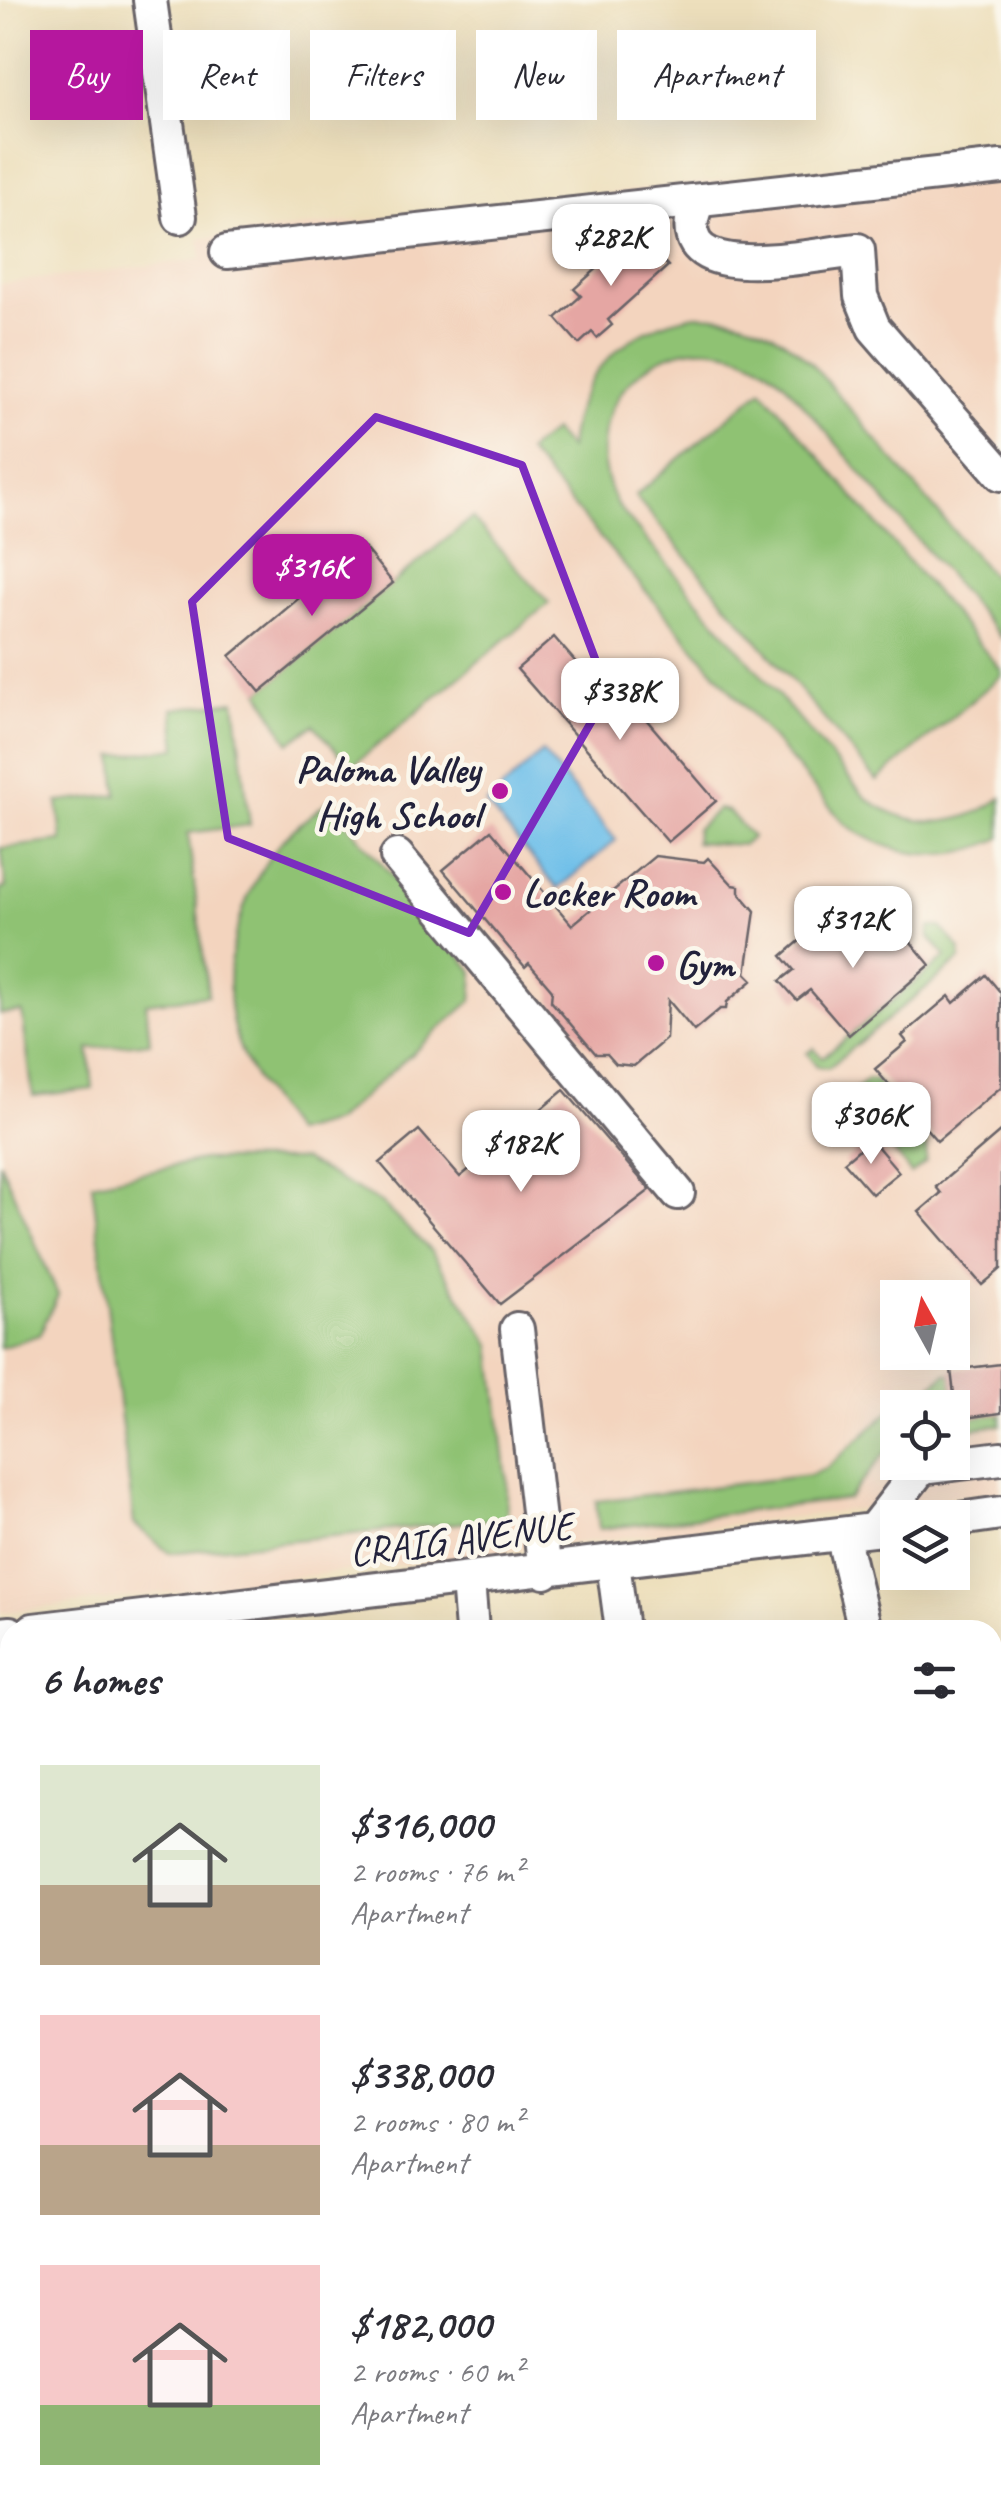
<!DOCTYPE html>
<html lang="en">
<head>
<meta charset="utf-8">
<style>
  :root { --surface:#fff; --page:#f7f7f7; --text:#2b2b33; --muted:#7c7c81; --accent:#b5179e }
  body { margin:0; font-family:Caveat,sans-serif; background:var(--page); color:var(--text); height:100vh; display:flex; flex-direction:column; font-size:38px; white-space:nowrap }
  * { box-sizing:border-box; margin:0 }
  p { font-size:32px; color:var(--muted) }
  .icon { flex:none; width:55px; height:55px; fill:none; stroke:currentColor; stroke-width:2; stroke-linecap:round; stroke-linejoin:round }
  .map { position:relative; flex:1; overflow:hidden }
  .details { position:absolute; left:0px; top:1620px; width:1002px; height:890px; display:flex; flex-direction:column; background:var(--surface); border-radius:30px 30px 0 0; box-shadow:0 10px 40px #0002 }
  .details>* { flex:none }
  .banner { position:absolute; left:30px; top:30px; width:942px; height:90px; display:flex; gap:20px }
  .needle { width:65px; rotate:352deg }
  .tools { position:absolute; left:880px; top:1280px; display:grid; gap:20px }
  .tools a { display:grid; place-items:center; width:90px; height:90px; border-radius:0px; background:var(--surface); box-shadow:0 10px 40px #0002; font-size:50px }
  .price { position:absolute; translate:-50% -85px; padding:0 22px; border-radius:20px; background:#fff; color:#222; font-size:32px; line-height:65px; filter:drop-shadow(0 2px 5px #0008) }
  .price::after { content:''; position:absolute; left:50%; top:60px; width:30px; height:22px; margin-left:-15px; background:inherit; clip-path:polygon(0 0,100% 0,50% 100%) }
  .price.selected { background:var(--accent); color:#fff }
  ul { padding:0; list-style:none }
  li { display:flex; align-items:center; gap:30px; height:250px; padding:0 40px }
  li span { display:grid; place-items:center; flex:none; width:280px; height:200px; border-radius:0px; color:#555 }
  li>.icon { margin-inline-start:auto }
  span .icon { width:120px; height:120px; fill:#fffc; stroke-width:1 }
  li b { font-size:42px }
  h2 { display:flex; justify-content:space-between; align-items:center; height:120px; padding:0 40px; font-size:42px }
  .chip { padding:0 35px; border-radius:0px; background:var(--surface); box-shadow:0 10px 40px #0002; font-size:35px; line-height:90px }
  .chip.selected { background:var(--accent); color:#fff }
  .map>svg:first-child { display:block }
  .built { fill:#f3d4be; fill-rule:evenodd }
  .green { fill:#8fc273; stroke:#587257; stroke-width:2.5 }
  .water { fill:#6ebfe9; stroke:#487092; stroke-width:2.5 }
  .building { fill:#e5a6a3 }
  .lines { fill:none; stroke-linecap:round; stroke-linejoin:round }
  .minor-casing { stroke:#696468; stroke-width:38 }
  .minor { stroke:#fff; stroke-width:32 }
  .marked { fill:none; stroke:#7b2cbf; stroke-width:8; stroke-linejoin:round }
  .poi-dot { fill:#b5179e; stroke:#fbf7ec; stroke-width:4 }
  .labels { text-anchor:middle; stroke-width:9; stroke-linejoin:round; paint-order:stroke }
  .poi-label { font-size:40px; font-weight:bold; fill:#22223b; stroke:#fbf7ec; text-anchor:start }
  .street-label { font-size:40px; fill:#22223b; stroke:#fbf7ec }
</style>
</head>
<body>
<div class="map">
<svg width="1001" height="2510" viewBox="0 0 1001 2510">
  <rect width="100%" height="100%" fill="#fbf7ec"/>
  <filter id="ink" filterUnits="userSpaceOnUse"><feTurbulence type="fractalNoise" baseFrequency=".01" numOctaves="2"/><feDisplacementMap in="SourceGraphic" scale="20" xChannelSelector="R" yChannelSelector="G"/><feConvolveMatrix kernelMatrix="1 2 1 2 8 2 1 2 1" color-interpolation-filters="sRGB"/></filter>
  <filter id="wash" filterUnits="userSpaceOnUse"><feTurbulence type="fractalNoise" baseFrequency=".0048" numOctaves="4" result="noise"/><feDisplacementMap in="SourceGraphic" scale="40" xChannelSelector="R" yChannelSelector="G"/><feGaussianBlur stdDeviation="2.25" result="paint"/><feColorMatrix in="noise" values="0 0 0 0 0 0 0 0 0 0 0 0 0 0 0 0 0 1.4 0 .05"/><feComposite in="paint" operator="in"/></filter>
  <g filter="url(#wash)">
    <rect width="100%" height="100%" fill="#eddfbc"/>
    <g class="built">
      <path d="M 1001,150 L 1001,1492 L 0,1613 L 0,284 L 202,259 L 199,239 ZM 898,1298 L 952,1298 L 952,1352 L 898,1352 ZM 898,1408 L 952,1408 L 952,1462 L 898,1462 Z"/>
      <polygon points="1001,2471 1001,2510 694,2510 772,2500 992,2500 993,2472"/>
    </g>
    <g class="green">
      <path d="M 696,315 C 743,315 778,330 811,363 L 1001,587 L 1001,638 L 786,384 C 695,294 559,391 617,505 L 865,797 C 908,829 958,830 1001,798 L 1001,838 C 947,865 892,858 844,823 L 527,452 L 553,431 L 569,449 C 575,375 625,327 696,315 Z"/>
      <polygon points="762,389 1001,670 1001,676 877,781 635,496"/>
      <polygon points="472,518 549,603 351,767 314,725 289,743 260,692"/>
      <polygon points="235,701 250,825 188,833 208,995 146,1003 150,1042 89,1049 93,1089 33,1096 22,1012 0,1014 0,889 6,888 1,848 62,841 58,802 118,795 114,756 177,748 173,709"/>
      <path d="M 328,801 L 474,972 L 472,1001 L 334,1122 L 293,1133 C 272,1102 244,1070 235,1033 C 218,969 240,892 281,842 C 294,827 313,814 328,801 Z"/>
      <polygon points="718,809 728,811 752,837 743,845 695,842 696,829"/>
      <polygon points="930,927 941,927 961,950 960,960 828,1068 817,1066 807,1053 814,1048 822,1058 946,957 929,936"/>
      <polygon points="867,1079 875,1080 892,1102 890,1114 899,1120 906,1117 927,1142 926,1162 911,1174 851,1094"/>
      <polygon points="202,1160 303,1160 381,1203 431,1251 491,1345 507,1480 507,1518 169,1553 134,1524 92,1183"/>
      <polygon points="0,1162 58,1295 39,1335 0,1348"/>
      <polygon points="946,1374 952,1374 957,1419 1001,1413 1001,1425 953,1431 952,1408 898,1408 897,1438 848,1499 599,1529 596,1501 810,1475 827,1468 902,1400 908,1406"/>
    </g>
    <polygon class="water" points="542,752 616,840 558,889 486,804"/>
    <g id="blocks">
      <g class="building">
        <polygon points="637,233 668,266 608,320 612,325 597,338 592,332 579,344 556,318 581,296 574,289"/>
        <polygon points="362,545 393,583 260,692 230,656"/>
        <polygon points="554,637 586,674 580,679 619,716 633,704 716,801 668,842 517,669"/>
        <polygon points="491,830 572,925 655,856 704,862 708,858 733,885 739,886 739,892 755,911 746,973 753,980 727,1002 726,1009 720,1009 694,1031 668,1000 666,1039 634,1066 616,1064 607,1054 596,1054 551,1001 552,990 529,963 525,967 443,870"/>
        <polygon points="890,917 930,965 849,1035 810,990 797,1000 780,981 794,970 782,956 822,922 853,949"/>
        <polygon points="986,975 1001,993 1001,1087 937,1141 875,1069 907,1042 902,1036 949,996 954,1003"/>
        <polygon points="564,1090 650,1190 500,1304 380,1163 419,1130 460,1177"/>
        <polygon points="1001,1131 1001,1269 982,1285 919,1212 941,1193 936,1187"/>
        <polygon points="871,1139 899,1172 872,1194 844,1162"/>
        <polygon points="1001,1364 1001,1413 957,1419 951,1370"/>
      </g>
    </g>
  </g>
  <g filter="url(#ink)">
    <use href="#blocks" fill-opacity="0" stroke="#696468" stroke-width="2.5"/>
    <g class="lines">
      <defs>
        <g id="minor">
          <polyline points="150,0 180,217"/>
          <path d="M 698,201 C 658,292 812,254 858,250 L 861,296 L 874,328 L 1001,474"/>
          <polyline points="227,252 1001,167"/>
          <polyline points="397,856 678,1193"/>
          <polyline points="517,1329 545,1572"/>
          <polyline points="952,1520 1001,1513"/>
          <polyline points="873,1530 921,1468 1001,1458"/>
          <polyline points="842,1534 865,1630"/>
          <polyline points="613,1563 622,1630"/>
          <polyline points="468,1581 472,1630"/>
          <polyline points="33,1630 898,1527"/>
          <polyline points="0,1634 10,1633"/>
          <polyline points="992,2054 1001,2063"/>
          <polyline points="992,2166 1001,2182"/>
          <polyline points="992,2228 1001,2228"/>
        </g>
      </defs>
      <use href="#minor" class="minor-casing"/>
      <use href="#minor" class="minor"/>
    </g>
  </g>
  <path class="marked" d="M 376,417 L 522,465 L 608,693 L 469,933 L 228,838 L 192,602 Z"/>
  <g class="poi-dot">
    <circle cx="500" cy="791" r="10"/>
    <circle cx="503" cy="892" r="10"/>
    <circle cx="656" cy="963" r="10"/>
  </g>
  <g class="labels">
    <g class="poi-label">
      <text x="480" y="782" text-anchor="end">Paloma Valley<tspan x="480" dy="46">High School</tspan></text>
      <text x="523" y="906">Locker Room</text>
      <text x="676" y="977">Gym</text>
    </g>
    <g class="street-label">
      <text transform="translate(461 1538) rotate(-7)" y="14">CRAIG AVENUE</text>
    </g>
  </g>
</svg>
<div class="tools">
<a><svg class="needle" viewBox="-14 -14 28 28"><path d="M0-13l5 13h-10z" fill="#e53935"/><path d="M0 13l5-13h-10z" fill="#7c7c81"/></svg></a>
<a><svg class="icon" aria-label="locate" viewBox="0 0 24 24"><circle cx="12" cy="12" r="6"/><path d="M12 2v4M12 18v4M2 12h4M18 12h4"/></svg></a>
<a><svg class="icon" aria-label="layers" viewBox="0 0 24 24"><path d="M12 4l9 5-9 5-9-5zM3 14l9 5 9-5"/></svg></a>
</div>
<b class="price" style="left:611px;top:289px">$282K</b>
<b class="price selected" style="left:312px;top:619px">$316K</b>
<b class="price" style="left:620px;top:743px">$338K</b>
<b class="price" style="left:853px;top:971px">$312K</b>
<b class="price" style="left:871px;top:1167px">$306K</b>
<b class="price" style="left:521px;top:1195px">$182K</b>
<div class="banner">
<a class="chip selected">Buy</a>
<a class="chip">Rent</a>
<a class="chip">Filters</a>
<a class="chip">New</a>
<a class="chip">Apartment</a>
</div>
<section class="details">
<h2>6 homes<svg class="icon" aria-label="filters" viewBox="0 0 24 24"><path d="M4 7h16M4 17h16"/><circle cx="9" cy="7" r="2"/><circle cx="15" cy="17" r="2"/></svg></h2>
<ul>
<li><span style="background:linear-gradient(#dfe7d0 60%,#b9a48a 0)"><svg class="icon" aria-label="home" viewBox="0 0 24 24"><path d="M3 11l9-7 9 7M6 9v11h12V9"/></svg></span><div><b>$316,000</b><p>2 rooms · 76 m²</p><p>Apartment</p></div></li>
<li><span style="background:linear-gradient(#f6c9c9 65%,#b9a48a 0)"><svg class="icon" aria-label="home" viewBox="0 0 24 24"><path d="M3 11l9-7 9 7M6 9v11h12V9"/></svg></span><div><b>$338,000</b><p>2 rooms · 80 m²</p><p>Apartment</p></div></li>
<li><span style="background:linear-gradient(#f6c9c9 70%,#8fb573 0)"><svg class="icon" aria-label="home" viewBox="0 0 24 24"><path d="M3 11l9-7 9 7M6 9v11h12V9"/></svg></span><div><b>$182,000</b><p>2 rooms · 60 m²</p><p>Apartment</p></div></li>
</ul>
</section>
</div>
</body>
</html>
